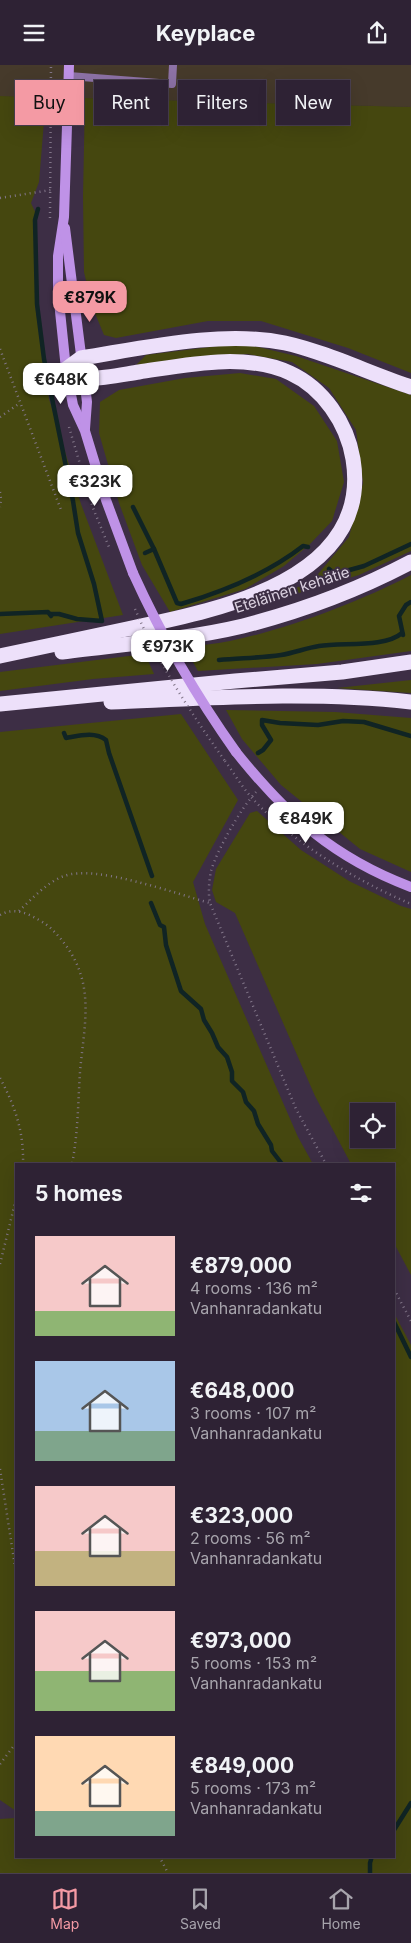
<!DOCTYPE html>
<html lang="en">
<head>
<meta charset="utf-8">
<style>
  :root { --surface:#2e2234; --page:#3a2f40; --text:#f1f3f6; --muted:#a7a4ac; --line:#493f4f; --accent:#f49aa4 }
  body { margin:0; font-family:Inter,sans-serif; background:var(--page); color:var(--text); height:100vh; display:flex; flex-direction:column; font-size:19px; white-space:nowrap }
  * { box-sizing:border-box; margin:0 }
  p { font-size:16px; color:var(--muted) }
  .icon { flex:none; width:28px; height:28px; fill:none; stroke:currentColor; stroke-width:2; stroke-linecap:round; stroke-linejoin:round }
  .map { position:relative; flex:1; overflow:hidden }
  .side { position:absolute; left:15px; top:1098px; width:380px; height:695px; display:flex; flex-direction:column; background:var(--surface); border-radius:0px; box-shadow:0 5px 20px #0002,0 0 0 1px var(--line) }
  .side>* { flex:none }
  .guide { position:absolute; left:15px; top:15px; width:381px; height:45px; display:flex; gap:10px }
  .fabs { position:absolute; left:350px; top:1038px; display:grid; gap:10px }
  .fabs a { display:grid; place-items:center; width:45px; height:45px; border-radius:0px; background:var(--surface); box-shadow:0 5px 20px #0002,0 0 0 1px var(--line); font-size:25px }
  .price { position:absolute; translate:-50% -42px; padding:0 11px; border-radius:10px; background:#fff; color:#222; font-size:16px; line-height:32px; filter:drop-shadow(0 1px 2px #0008) }
  .price::after { content:''; position:absolute; left:50%; top:30px; width:15px; height:11px; margin-left:-8px; background:inherit; clip-path:polygon(0 0,100% 0,50% 100%) }
  .price.active { background:var(--accent); color:#111 }
  ul { padding:0; list-style:none }
  li { display:flex; align-items:center; gap:15px; height:125px; padding:0 20px }
  li span { display:grid; place-items:center; flex:none; width:140px; height:100px; border-radius:0px; color:#555 }
  li>.icon { margin-inline-start:auto }
  span .icon { width:60px; height:60px; fill:#fffc; stroke-width:1 }
  li b { font-size:21px }
  h2 { display:flex; justify-content:space-between; align-items:center; height:60px; padding:0 20px; font-size:21px }
  .pill { padding:0 18px; border-radius:0px; background:var(--surface); box-shadow:0 5px 20px #0002,0 0 0 1px var(--line); font-size:18px; line-height:45px }
  .pill.active { background:var(--accent); color:#111 }
  header { display:flex; justify-content:space-between; align-items:center; height:65px; padding:0 20px; background:var(--surface); font-size:22px; font-weight:700 }
  .tabs { display:flex; justify-content:space-around; align-items:center; height:70px; border-top:1px solid var(--line); background:var(--surface); font-size:14px; color:var(--muted) }
  .tabs a { display:grid; justify-items:center; gap:2px }
  .tabs .active { color:var(--accent) }
  .map>svg:first-child { display:block }
  .industrial { fill:#463a2b }
  .green { fill:#45470f; fill-rule:evenodd }
  .lines { fill:none; stroke-linecap:round; stroke-linejoin:round }
  .stream { stroke:#102424; stroke-width:4.5 }
  .path { stroke:#827689; stroke-width:2.5; stroke-dasharray:1 4; stroke-linecap:butt }
  .lane { stroke:#8d72a6; stroke-width:8 }
  .secondary { stroke:#bf92e7; stroke-width:10 }
  .highway { stroke:#ede0fa; stroke-width:15 }
  .path-bridge { stroke:#827689; stroke-width:2.5; stroke-dasharray:1 4; stroke-linecap:butt }
  .secondary-bridge { stroke:#bf92e7; stroke-width:10 }
  .labels { text-anchor:middle; stroke-width:4; stroke-linejoin:round; paint-order:stroke }
  .street-label { font-size:15px; fill:#dbd1e0; stroke:#3d2e45 }
</style>
</head>
<body>
<header><svg class="icon" aria-label="menu" viewBox="0 0 24 24"><path d="M4 6h16M4 12h16M4 18h16"/></svg>Keyplace<svg class="icon" aria-label="share" viewBox="0 0 24 24"><path d="M12 15V3M7 8l5-5 5 5M5 13v7h14v-7"/></svg></header>
<div class="map">
<svg width="411" height="1808" viewBox="0 0 411 1808">
  <rect width="100%" height="100%" fill="#3d2e45"/>
  <polygon class="industrial" points="0,0 411,0 411,42 0,31"/>
  <g class="green">
    <polygon points="0,31 46,32 39,117 31,138 37,151 35,240 49,334 81,439 123,550 0,569"/>
    <polygon points="85,33 411,42 411,308 348,283 261,256 208,256 116,273 104,270 92,241 84,207 83,131"/>
    <polygon points="218,281 254,281 296,291 411,330 411,486 359,510 262,539 313,515 349,472 363,418 356,365 329,323 292,297 247,289 136,300 146,290"/>
    <polygon points="240,308 276,314 314,341 337,376 344,417 332,456 310,479 284,501 245,524 170,547 142,500 119,438 99,368 100,337 119,325 185,313"/>
    <path d="M 411,510 L 411,586 L 317,599 L 198,606 L 185,583 C 200,580 215,579 230,576 C 288,564 359,537 411,510 Z"/>
    <polygon points="145,589 154,609 93,614 0,626 0,607"/>
    <polygon points="411,615 411,628 337,623"/>
    <polygon points="226,645 335,647 411,653 411,807 360,784 281,720 242,674"/>
    <polygon points="181,649 238,735 193,817 205,859 298,1072 313,1099 16,1099 16,1746 0,1735 0,667"/>
    <path d="M 257,746 L 301,785 L 349,816 L 401,841 L 411,844 L 411,1210 L 394,1178 L 394,1099 L 351,1099 L 315,1031 L 235,848 L 216,837 L 212,825 L 216,804 L 250,748 ZM 359,1046 L 386,1046 L 386,1074 L 359,1074 Z"/>
    <polygon points="394,1248 411,1280 411,1808 0,1808 0,1754 16,1753 16,1791 394,1791"/>
  </g>
  <g class="lines">
    <g class="stream">
      <polyline points="38,144 35,155 37,239 44,294 73,436 78,468 94,519 102,556 77,554 59,549 50,549"/>
      <path d="M 133,442 L 154,484 L 177,538 L 181,539 C 225,526 267,509 303,481 L 308,482"/>
      <polyline points="145,488 154,484"/>
      <polyline points="329,504 335,509 364,501 411,479"/>
      <polyline points="0,549 48,547 51,551"/>
      <polyline points="403,570 399,551 406,540 411,537"/>
      <path d="M 219,595 C 240,593 261,593 281,590 C 294,588 306,583 319,581 C 342,577 385,583 402,568"/>
      <path d="M 64,668 L 66,673 C 78,671 95,666 106,675 L 109,688 L 152,811"/>
      <polyline points="258,688 263,685 271,675 262,660 262,655 280,658 318,660 343,656 364,657 411,671"/>
      <polyline points="151,838 160,860 164,862 166,880 181,926 201,944 204,955 212,968 218,982 227,992 232,1007 232,1016 243,1027 246,1037 254,1046 258,1059 271,1080 272,1086 282,1099"/>
      <polyline points="394,1257 411,1292"/>
      <polyline points="394,1765 411,1738"/>
      <polyline points="370,1808 370,1798 372,1791"/>
    </g>
    <g class="path">
      <polyline points="0,133 51,125"/>
      <polyline points="50,153 51,0"/>
      <polyline points="0,284 61,445"/>
      <polyline points="0,352 20,338"/>
      <polyline points="69,362 93,443 109,482"/>
      <polyline points="0,427 1,434 0,442"/>
      <path d="M 225,696 C 234,708 242,722 252,733 C 293,778 355,815 411,839"/>
      <path d="M 256,727 C 241,743 217,785 211,806 C 209,816 208,828 210,838 L 296,1044 L 326,1099"/>
      <path d="M 19,846 C 32,834 47,817 64,811 C 95,799 177,829 210,838"/>
      <path d="M 0,850 C 14,842 27,848 39,855 C 50,861 57,869 64,878 C 96,919 84,960 80,1007 C 78,1038 78,1069 72,1099"/>
      <path d="M 0,1013 C 15,1041 24,1067 23,1099"/>
      <polyline points="0,1199 16,1134"/>
      <polyline points="394,1224 411,1256"/>
      <polyline points="0,1404 16,1508"/>
      <polyline points="0,1699 16,1678"/>
      <polyline points="159,1791 168,1808"/>
    </g>
    <polyline class="lane" points="69,11 172,19 173,0"/>
    <g class="secondary">
      <polyline points="69,0 64,152 58,191 58,227 66,304 73,340 85,366 106,435 133,508"/>
      <polyline points="65,163 87,337 85,364"/>
      <path d="M 236,687 C 287,751 334,793 411,822"/>
    </g>
    <g class="highway">
      <path d="M 62,587 C 122,579 184,575 243,561 C 302,546 358,525 411,497"/>
      <path d="M 0,591 C 42,582 85,573 127,564 C 214,546 373,516 353,394 C 347,358 323,323 290,308 C 245,287 186,300 139,307 C 125,309 97,315 84,313 C 78,312 71,307 66,304 L 81,293 C 144,283 222,265 285,278 C 326,287 371,309 411,322"/>
      <path d="M 111,637 C 211,633 312,626 411,637"/>
      <polyline points="0,639 235,616 342,607 411,597"/>
    </g>
    <path class="path-bridge" d="M 135,544 C 158,598 191,648 225,696"/>
    <path class="secondary-bridge" d="M 133,508 C 163,574 194,628 236,687"/>
  </g>
  <g class="labels">
    <g class="street-label">
      <text transform="translate(292 525) rotate(-18)" y="5">Eteläinen kehätie</text>
    </g>
  </g>
</svg>
<div class="fabs">
<a><svg class="icon" aria-label="locate" viewBox="0 0 24 24"><circle cx="12" cy="12" r="6"/><path d="M12 2v4M12 18v4M2 12h4M18 12h4"/></svg></a>
</div>
<b class="price active" style="left:90px;top:258px">€879K</b>
<b class="price" style="left:61px;top:340px">€648K</b>
<b class="price" style="left:95px;top:442px">€323K</b>
<b class="price" style="left:168px;top:607px">€973K</b>
<b class="price" style="left:306px;top:779px">€849K</b>
<div class="guide">
<a class="pill active">Buy</a>
<a class="pill">Rent</a>
<a class="pill">Filters</a>
<a class="pill">New</a>
</div>
<section class="side">
<h2>5 homes<svg class="icon" aria-label="filters" viewBox="0 0 24 24"><path d="M4 7h16M4 17h16"/><circle cx="9" cy="7" r="2"/><circle cx="15" cy="17" r="2"/></svg></h2>
<ul>
<li><span style="background:linear-gradient(#f6c9c9 75%,#8fb573 0)"><svg class="icon" aria-label="home" viewBox="0 0 24 24"><path d="M3 11l9-7 9 7M6 9v11h12V9"/></svg></span><div><b>€879,000</b><p>4 rooms · 136 m²</p><p>Vanhanradankatu</p></div></li>
<li><span style="background:linear-gradient(#a9c7e8 70%,#7fa58c 0)"><svg class="icon" aria-label="home" viewBox="0 0 24 24"><path d="M3 11l9-7 9 7M6 9v11h12V9"/></svg></span><div><b>€648,000</b><p>3 rooms · 107 m²</p><p>Vanhanradankatu</p></div></li>
<li><span style="background:linear-gradient(#f6c9c9 65%,#c2b280 0)"><svg class="icon" aria-label="home" viewBox="0 0 24 24"><path d="M3 11l9-7 9 7M6 9v11h12V9"/></svg></span><div><b>€323,000</b><p>2 rooms · 56 m²</p><p>Vanhanradankatu</p></div></li>
<li><span style="background:linear-gradient(#f6c9c9 60%,#8fb573 0)"><svg class="icon" aria-label="home" viewBox="0 0 24 24"><path d="M3 11l9-7 9 7M6 9v11h12V9"/></svg></span><div><b>€973,000</b><p>5 rooms · 153 m²</p><p>Vanhanradankatu</p></div></li>
<li><span style="background:linear-gradient(#ffd9b3 75%,#7fa58c 0)"><svg class="icon" aria-label="home" viewBox="0 0 24 24"><path d="M3 11l9-7 9 7M6 9v11h12V9"/></svg></span><div><b>€849,000</b><p>5 rooms · 173 m²</p><p>Vanhanradankatu</p></div></li>
</ul>
</section>
</div>
<nav class="tabs">
<a class="active"><svg class="icon" aria-label="map" viewBox="0 0 24 24"><path d="M3 6l6-2 6 2 6-2v14l-6 2-6-2-6 2zM9 4v14M15 6v14"/></svg>Map</a>
<a><svg class="icon" aria-label="saved" viewBox="0 0 24 24"><path d="M7 4h10v16l-5-4-5 4z"/></svg>Saved</a>
<a><svg class="icon" aria-label="home" viewBox="0 0 24 24"><path d="M3 11l9-7 9 7M6 9v11h12V9"/></svg>Home</a>
</nav>
</body>
</html>
